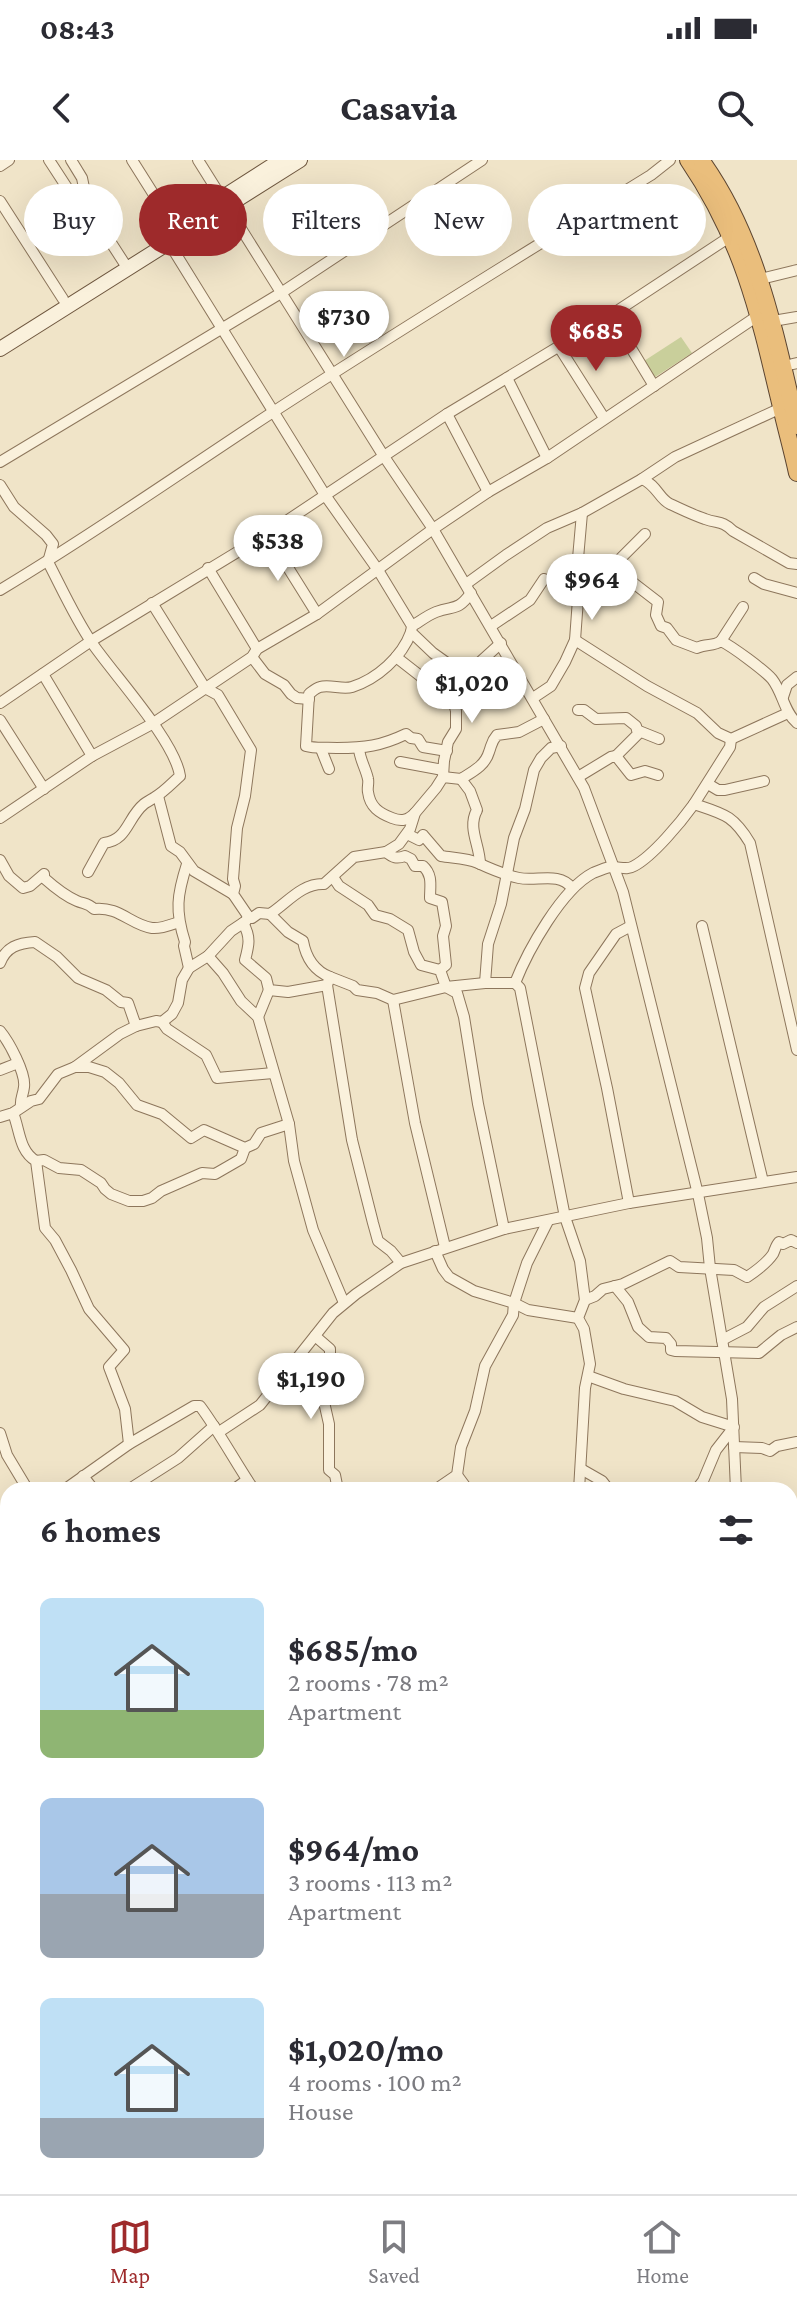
<!DOCTYPE html>
<html lang="en">
<head>
<meta charset="utf-8">
<style>
  :root { --surface:#fff; --page:#f2f2f3; --text:#2b2b33; --muted:#7c7c81; --line:#e1e1e2; --accent:#9e2a2b }
  body { margin:0; font-family:"Crimson Pro",serif; background:var(--page); color:var(--text); height:100vh; display:flex; flex-direction:column; font-size:30px; white-space:nowrap }
  * { box-sizing:border-box; margin:0 }
  p { font-size:26px; color:var(--muted) }
  .icon { flex:none; width:44px; height:44px; fill:none; stroke:currentColor; stroke-width:2; stroke-linecap:round; stroke-linejoin:round }
  .map { position:relative; flex:1; overflow:hidden }
  .side { position:absolute; left:0px; top:1322px; width:798px; height:712px; display:flex; flex-direction:column; background:var(--surface); border-radius:24px 24px 0 0; box-shadow:0 8px 32px #0002 }
  .side>* { flex:none }
  .hud { position:absolute; left:24px; top:24px; width:750px; height:72px; display:flex; gap:16px }
  .price { position:absolute; translate:-50% -68px; padding:0 18px; border-radius:28px; background:#fff; color:#222; font-size:26px; line-height:52px; filter:drop-shadow(0 2px 4px #0008) }
  .price::after { content:''; position:absolute; left:50%; top:48px; width:24px; height:18px; margin-left:-12px; background:inherit; clip-path:polygon(0 0,100% 0,50% 100%) }
  .price.on { background:var(--accent); color:#fff }
  ul { padding:0; list-style:none }
  li { display:flex; align-items:center; gap:24px; height:200px; padding:0 40px }
  li span { display:grid; place-items:center; flex:none; width:224px; height:160px; border-radius:12px; color:#555 }
  li>.icon { margin-inline-start:auto }
  span .icon { width:96px; height:96px; fill:#fffc; stroke-width:1 }
  li b { font-size:34px }
  h2 { display:flex; justify-content:space-between; align-items:center; height:96px; padding:0 40px; font-size:34px }
  .tag { padding:0 28px; border-radius:36px; background:var(--surface); box-shadow:0 8px 32px #0002; font-size:28px; line-height:72px }
  .tag.on { background:var(--accent); color:#fff }
  .status { display:flex; justify-content:space-between; align-items:center; height:56px; padding:0 40px; background:var(--surface); direction:ltr }
  .status svg { height:22px; fill:currentColor }
  header { display:flex; justify-content:space-between; align-items:center; height:104px; padding:0 40px; background:var(--surface); font-size:36px; font-weight:700 }
  .dock { display:flex; justify-content:space-around; align-items:center; height:112px; border-top:2px solid var(--line); background:var(--surface); font-size:22px; color:var(--muted) }
  .dock a { display:grid; justify-items:center; gap:4px }
  .dock .on { color:var(--accent) }
  .map>svg:first-child { display:block }
  .green { fill:#c9cf9b }
  .lines { fill:none; stroke-linecap:round; stroke-linejoin:round }
  .minor-casing { stroke:#8d765c; stroke-width:12 }
  .secondary-casing { stroke:#6f573f; stroke-width:16 }
  .trunk-casing { stroke:#5b4430; stroke-width:18 }
  .minor { stroke:#faf1dc; stroke-width:10 }
  .secondary { stroke:#faf1dc; stroke-width:14 }
  .trunk { stroke:#eabe7c; stroke-width:16 }
</style>
</head>
<body>
<div class="status"><b>08:43</b><svg viewBox="0 0 49 12"><path d="M0 12V9h3v3zM5 12V6h3v6zM10 12V3h3v9zM15 12V0h3v12zM26 1h20v11H26zM47 4h2v5h-2z"/></svg></div>
<header><svg class="icon" aria-label="back" viewBox="0 0 24 24"><path d="M15 5l-7 7 7 7"/></svg>Casavia<svg class="icon" aria-label="search" viewBox="0 0 24 24"><circle cx="10" cy="10" r="6"/><path d="M15 15l6 6"/></svg></header>
<div class="map">
<svg width="797" height="2034" viewBox="0 0 797 2034">
  <rect width="100%" height="100%" fill="#f0e4c8"/>
  <polygon class="green" points="681,177 692,193 655,217 644,201"/>
  <g class="lines">
    <defs>
      <g id="minor">
        <polyline points="49,0 77,43 88,47"/>
        <polyline points="71,0 82,18 88,47 128,109"/>
        <polyline points="132,0 178,73"/>
        <polyline points="198,0 383,295 433,369 584,628 623,732 698,1034 707,1078 710,1108 732,1239 736,1330"/>
        <polyline points="0,6 9,0"/>
        <polyline points="0,41 63,139"/>
        <polyline points="169,83 325,335 378,410 412,466 411,472 433,493 454,508 479,503 501,483"/>
        <polyline points="761,119 797,110"/>
        <polyline points="611,155 654,226"/>
        <polyline points="773,161 797,157"/>
        <polyline points="559,187 604,258"/>
        <polyline points="784,206 797,203"/>
        <polyline points="507,218 547,298"/>
        <polyline points="447,254 488,332"/>
        <polyline points="0,302 281,133 482,0"/>
        <path d="M 642,319 C 657,325 659,339 670,344 C 681,349 693,355 705,359 C 718,364 722,360 733,371 L 789,403 L 797,404"/>
        <path d="M 0,325 L 14,347 L 46,375 L 53,384 L 48,402 C 62,429 75,458 92,483 C 114,515 175,581 180,616 C 172,623 164,632 155,637 C 154,638 145,643 144,644 C 127,658 128,680 104,683 L 88,712"/>
        <polyline points="267,374 317,454"/>
        <polyline points="208,408 257,489"/>
        <path d="M 623,415 L 658,442 L 656,455 L 661,466 L 667,468 L 676,480 L 697,488 C 706,483 713,487 721,481 C 733,487 764,510 772,519 C 783,533 784,552 797,563"/>
        <polyline points="754,418 764,424 797,433"/>
        <polyline points="466,424 506,395 547,368 582,353 642,319 675,297 781,248"/>
        <path d="M 0,430 C 92,375 180,313 270,254 C 396,172 523,94 651,15 L 670,0"/>
        <polyline points="577,434 593,435 604,424 623,415 616,405 618,401 645,374"/>
        <polyline points="152,443 205,528 218,535 251,590 245,636 237,668 233,719 235,726 233,734 248,756"/>
        <path d="M 412,466 C 419,462 428,455 436,452 C 454,445 457,452 471,433"/>
        <polyline points="491,466 530,440 544,419"/>
        <path d="M 411,472 C 402,497 377,519 352,527 C 342,530 330,524 320,527 C 316,528 313,531 309,534 L 306,586 C 316,589 326,587 337,588 C 365,588 381,586 406,574 L 411,578 L 418,579 L 423,587 L 447,591"/>
        <polyline points="575,480 647,526 697,553 718,573 731,579 788,553"/>
        <polyline points="721,481 743,447"/>
        <polyline points="252,497 265,514 284,525 291,534 297,538 309,539"/>
        <polyline points="396,497 428,522 453,510"/>
        <polyline points="43,514 92,596"/>
        <polyline points="783,537 787,525 797,517"/>
        <polyline points="533,538 551,526 565,502 575,480 578,439 576,421 582,353"/>
        <polyline points="0,543 91,481 267,374 447,254 611,155 731,76"/>
        <polyline points="578,550 584,550 596,559 626,558 636,566 638,574 616,596"/>
        <polyline points="0,560 44,629"/>
        <polyline points="639,571 659,579"/>
        <path d="M 731,579 L 730,587 L 694,644 C 724,654 733,655 750,683 L 797,890"/>
        <polyline points="321,589 329,609"/>
        <path d="M 359,589 C 360,600 366,609 368,619 C 369,623 367,628 368,632 C 370,647 379,653 392,658 C 402,662 408,660 415,653"/>
        <polyline points="400,602 443,610"/>
        <polyline points="443,617 444,601 448,582 456,569 456,551 452,536 454,508"/>
        <polyline points="578,617 611,597 616,596 631,615 645,611 658,615"/>
        <path d="M 461,619 L 470,631 L 477,650 C 467,668 480,685 480,704"/>
        <polyline points="708,624 718,630 725,630 764,621"/>
        <polyline points="158,636 171,686 180,692 194,711 233,734"/>
        <polyline points="0,658 92,596 152,564 252,497 257,489 317,454 433,369 488,332 547,298 759,155"/>
        <path d="M 407,674 L 419,680 L 423,675 L 441,696 C 452,698 467,698 478,703 C 491,709 505,715 519,718 C 536,722 559,711 572,728"/>
        <path d="M 386,692 C 393,698 397,699 405,696 L 411,699 L 415,706 L 423,706 C 433,715 430,726 430,738 L 442,742 L 446,766 L 443,776 L 446,805 L 440,810"/>
        <path d="M 0,700 L 9,716 L 23,728 L 30,726 L 44,714 L 44,718 C 53,726 65,736 77,741 C 84,744 88,743 94,749 C 119,746 131,765 152,768 C 161,769 170,765 179,762"/>
        <path d="M 187,704 C 177,735 175,751 185,782 L 184,786 L 189,808"/>
        <polyline points="333,717 339,726 368,745 375,755 390,759 408,770 414,792 421,805 440,810 446,827 457,833 464,857 478,944 504,1069"/>
        <path d="M 270,754 L 288,772 L 303,781 C 306,798 315,811 330,817"/>
        <path d="M 243,763 C 251,777 249,785 245,800 L 266,818 L 269,830 L 288,832 L 327,825 L 330,817 L 353,826 L 357,830 L 377,833 L 393,840 L 446,827 L 485,823 L 515,823 L 520,828 L 565,1057 L 580,1101 L 585,1140 L 578,1158 L 584,1169 L 590,1204 L 585,1228 L 579,1330"/>
        <polyline points="702,766 763,1022"/>
        <polyline points="208,796 223,813 241,841 258,857 289,964 294,1001 313,1070 344,1143"/>
        <path d="M 0,803 C 6,787 18,783 35,782 L 57,797 L 78,818 L 106,830 L 121,842 L 128,843 L 136,866"/>
        <polyline points="485,823 488,784 501,744 514,678 525,649 534,610 541,598 551,588 561,586"/>
        <path d="M 515,823 C 528,790 562,729 593,713 C 598,711 605,708 610,707 C 619,706 626,711 634,706 C 653,696 681,662 694,644"/>
        <polyline points="327,825 352,980 373,1063 378,1081 391,1091 401,1103"/>
        <polyline points="393,840 415,963 445,1087"/>
        <polyline points="258,857 269,830"/>
        <polyline points="162,862 167,869 206,895 217,918 273,913"/>
        <path d="M 0,871 C 9,882 26,913 24,927 C 23,936 20,938 21,947"/>
        <polyline points="75,907 89,907 105,912 119,923 137,945 162,954 191,978 204,970 245,988 254,984 261,973 289,964"/>
        <polyline points="0,910 18,903"/>
        <path d="M 13,953 C 20,970 19,991 36,1001 L 45,1068 L 55,1080 L 71,1110 L 89,1149 L 124,1190 L 109,1207 L 125,1249 L 129,1284"/>
        <path d="M 0,957 L 13,953 L 31,941 L 39,939 L 58,914 L 75,907 L 120,874 L 136,866 L 156,861 L 162,862 L 172,854 L 178,843 L 182,820 L 189,808 L 208,796 L 231,771 L 246,761 L 248,756 L 252,758 L 259,753 L 270,754 C 287,743 302,723 324,724 L 354,697 L 386,692 L 399,684 L 410,669 L 415,653 L 436,628 L 443,617 L 461,619 C 472,612 485,606 489,592 C 492,584 491,582 497,575 L 519,572 L 544,559"/>
        <polyline points="36,1001 44,1000 59,1008 81,1010 101,1023 105,1029 111,1034 129,1041 143,1041 152,1038 161,1031 202,1013 215,1014 241,999 245,988"/>
        <polyline points="629,1043 607,928 585,828 589,813 616,774 631,766"/>
        <polyline points="435,1091 443,1109 449,1117 474,1131 514,1143 528,1150 578,1158"/>
        <polyline points="615,1126 628,1142 638,1167 649,1177 666,1178 671,1184 671,1190 675,1191 759,1193 781,1175 797,1167"/>
        <path d="M 585,1140 L 595,1136 L 603,1129 L 623,1124 L 670,1101 L 679,1107 L 734,1110 L 747,1117 C 756,1111 767,1103 773,1094 C 775,1090 776,1085 779,1082 L 783,1084 L 791,1080 L 797,1083"/>
        <polyline points="315,1176 330,1189 330,1210 324,1242 329,1264 329,1310 335,1315 338,1330"/>
        <polyline points="722,1180 747,1167 764,1147 797,1126"/>
        <polyline points="588,1216 624,1229 675,1241 702,1257 734,1267 716,1290 703,1321 696,1330"/>
        <polyline points="219,1272 260,1245 333,1153 356,1134 401,1103 504,1069 629,1043 797,1017"/>
        <polyline points="0,1273 7,1295 28,1330"/>
        <polyline points="734,1287 762,1288 770,1291 777,1286 797,1282"/>
        <polyline points="581,1309 602,1321 609,1330"/>
        <polyline points="457,1315 468,1330"/>
        <polyline points="83,1316 94,1330"/>
        <path d="M 64,1330 L 129,1284 L 194,1246 L 200,1246 C 220,1273 235,1302 254,1330"/>
        <polyline points="128,1330 178,1298 214,1266"/>
        <polyline points="233,1330 247,1320"/>
        <polyline points="435,1330 457,1315 461,1287 475,1251 485,1206 513,1155 514,1143 527,1103 548,1061"/>
        <polyline points="0,1371 8,1366"/>
        <polyline points="0,1407 8,1403"/>
        <polyline points="0,1424 8,1436"/>
        <polyline points="0,1459 8,1454"/>
        <polyline points="0,1530 8,1525"/>
        <polyline points="790,1533 797,1481"/>
        <polyline points="790,1568 797,1567"/>
        <polyline points="0,1605 8,1600"/>
        <polyline points="0,1640 8,1652"/>
        <polyline points="790,1672 797,1676"/>
        <polyline points="790,1723 797,1727"/>
        <polyline points="790,1758 797,1746"/>
        <polyline points="0,1762 8,1774"/>
        <polyline points="790,1778 797,1781"/>
        <polyline points="0,1849 8,1844"/>
        <polyline points="790,1852 797,1836"/>
        <polyline points="0,1888 8,1900"/>
        <polyline points="790,1942 797,1930"/>
        <polyline points="0,2010 8,2024"/>
        <polyline points="170,2026 175,2034"/>
        <polyline points="403,2026 418,2034"/>
        <polyline points="499,2026 513,2034"/>
        <polyline points="591,2026 606,2034"/>
        <polyline points="687,2026 700,2034"/>
        <polyline points="776,2026 793,2034"/>
        <polyline points="70,2034 83,2026"/>
        <polyline points="216,2034 228,2026"/>
        <polyline points="374,2034 386,2026"/>
        <polyline points="537,2034 541,2026"/>
        <polyline points="737,2034 742,2026"/>
      </g>
      <g id="secondary">
        <polyline points="170,71 281,0"/>
        <polyline points="0,189 300,0"/>
        <polyline points="790,1464 797,1460"/>
        <polyline points="0,1938 8,1933"/>
      </g>
      <g id="trunk">
        <path d="M 688,0 C 743,81 759,154 781,247 C 786,269 792,290 797,313"/>
        <path d="M 701,0 C 758,79 775,174 797,266"/>
      </g>
    </defs>
    <use href="#minor" class="minor-casing"/>
    <use href="#secondary" class="secondary-casing"/>
    <use href="#trunk" class="trunk-casing"/>
    <use href="#minor" class="minor"/>
    <use href="#secondary" class="secondary"/>
    <use href="#trunk" class="trunk"/>
  </g>
</svg>
<b class="price" style="left:344px;top:199px">$730</b>
<b class="price on" style="left:596px;top:213px">$685</b>
<b class="price" style="left:278px;top:423px">$538</b>
<b class="price" style="left:592px;top:462px">$964</b>
<b class="price" style="left:472px;top:565px">$1,020</b>
<b class="price" style="left:311px;top:1261px">$1,190</b>
<div class="hud">
<a class="tag">Buy</a>
<a class="tag on">Rent</a>
<a class="tag">Filters</a>
<a class="tag">New</a>
<a class="tag">Apartment</a>
</div>
<section class="side">
<h2>6 homes<svg class="icon" aria-label="filters" viewBox="0 0 24 24"><path d="M4 7h16M4 17h16"/><circle cx="9" cy="7" r="2"/><circle cx="15" cy="17" r="2"/></svg></h2>
<ul>
<li><span style="background:linear-gradient(#bfe0f5 70%,#8fb573 0)"><svg class="icon" aria-label="home" viewBox="0 0 24 24"><path d="M3 11l9-7 9 7M6 9v11h12V9"/></svg></span><div><b>$685/mo</b><p>2 rooms · 78 m²</p><p>Apartment</p></div></li>
<li><span style="background:linear-gradient(#a9c7e8 60%,#9aa5b1 0)"><svg class="icon" aria-label="home" viewBox="0 0 24 24"><path d="M3 11l9-7 9 7M6 9v11h12V9"/></svg></span><div><b>$964/mo</b><p>3 rooms · 113 m²</p><p>Apartment</p></div></li>
<li><span style="background:linear-gradient(#bfe0f5 75%,#9aa5b1 0)"><svg class="icon" aria-label="home" viewBox="0 0 24 24"><path d="M3 11l9-7 9 7M6 9v11h12V9"/></svg></span><div><b>$1,020/mo</b><p>4 rooms · 100 m²</p><p>House</p></div></li>
</ul>
</section>
</div>
<nav class="dock">
<a class="on"><svg class="icon" aria-label="map" viewBox="0 0 24 24"><path d="M3 6l6-2 6 2 6-2v14l-6 2-6-2-6 2zM9 4v14M15 6v14"/></svg>Map</a>
<a><svg class="icon" aria-label="saved" viewBox="0 0 24 24"><path d="M7 4h10v16l-5-4-5 4z"/></svg>Saved</a>
<a><svg class="icon" aria-label="home" viewBox="0 0 24 24"><path d="M3 11l9-7 9 7M6 9v11h12V9"/></svg>Home</a>
</nav>
</body>
</html>
